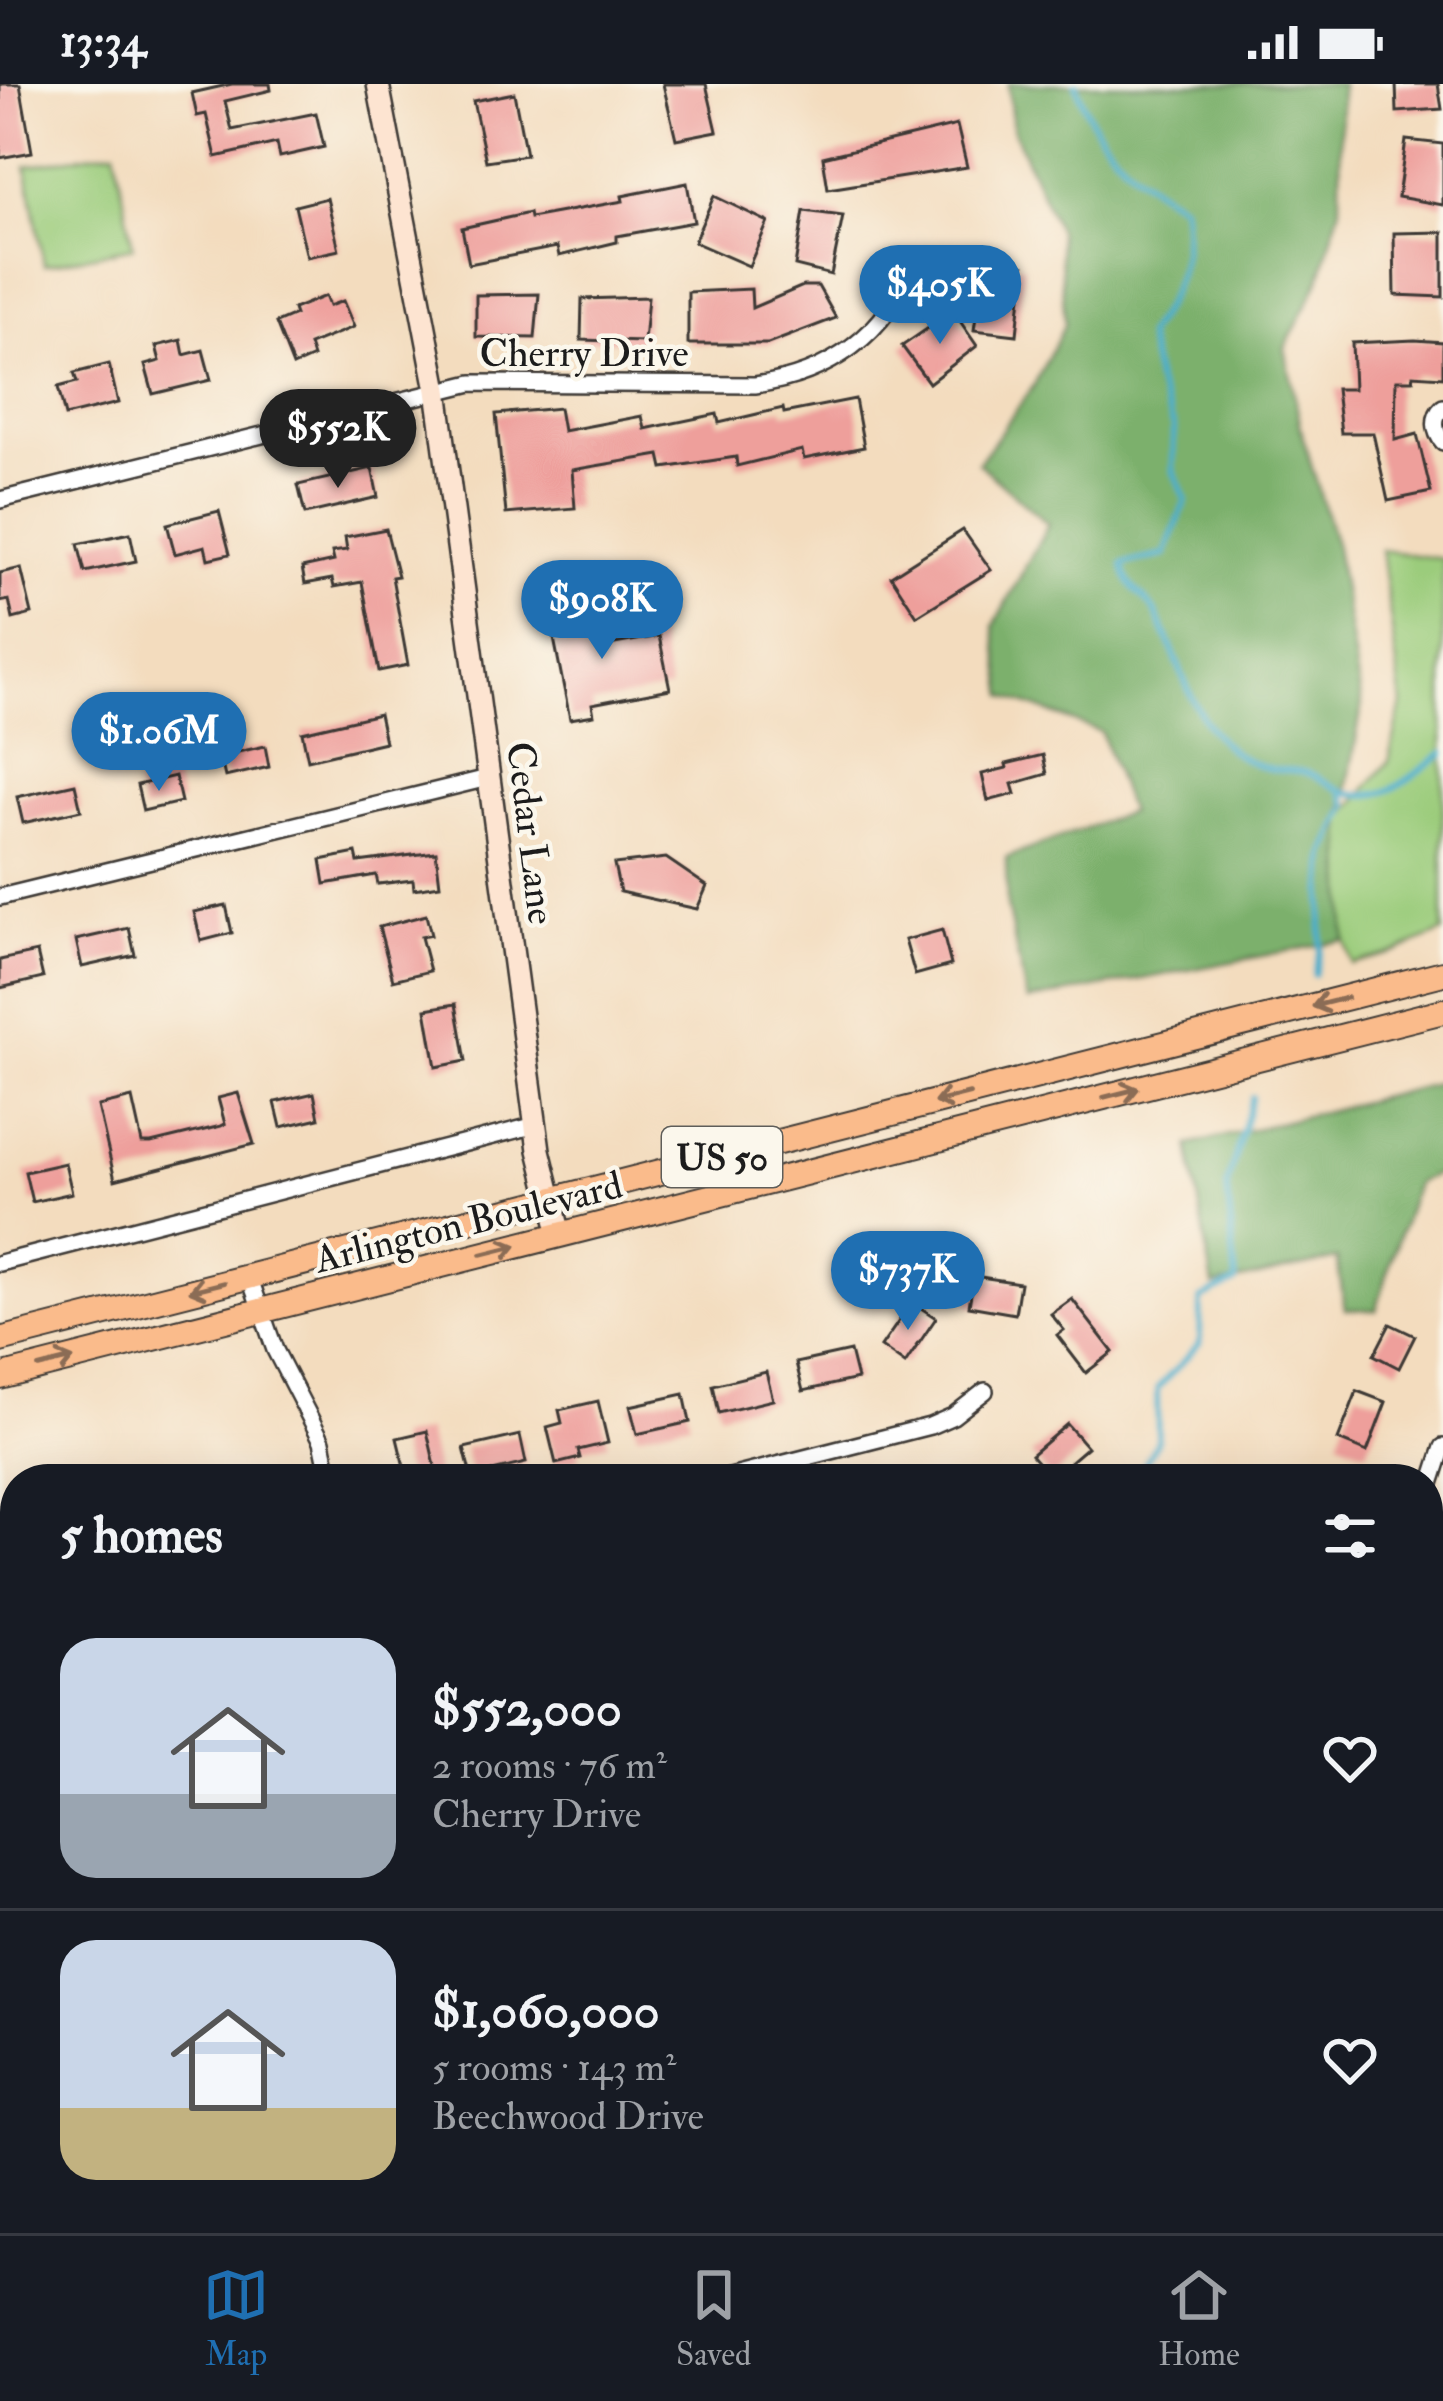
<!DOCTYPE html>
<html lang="en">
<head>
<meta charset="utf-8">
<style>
  :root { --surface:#171b24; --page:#20242c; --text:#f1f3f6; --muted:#9ea1a6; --line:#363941; --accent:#1f6fb2 }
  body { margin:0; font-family:"IM FELL Double Pica",serif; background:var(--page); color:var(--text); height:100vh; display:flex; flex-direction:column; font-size:45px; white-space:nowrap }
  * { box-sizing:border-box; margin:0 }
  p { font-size:39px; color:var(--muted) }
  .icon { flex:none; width:66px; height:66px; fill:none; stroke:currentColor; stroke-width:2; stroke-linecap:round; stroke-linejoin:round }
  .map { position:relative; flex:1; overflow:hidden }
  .details { position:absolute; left:0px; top:1380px; width:1443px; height:771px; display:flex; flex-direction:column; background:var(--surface); border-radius:48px 48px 0 0; box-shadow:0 12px 48px #0002 }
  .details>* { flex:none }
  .price { position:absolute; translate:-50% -102px; padding:0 27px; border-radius:42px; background:var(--accent); color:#fff; font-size:39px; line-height:78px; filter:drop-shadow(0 3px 6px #0008) }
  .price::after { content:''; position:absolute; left:50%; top:72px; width:36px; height:27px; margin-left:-18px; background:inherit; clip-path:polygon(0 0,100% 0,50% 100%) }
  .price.current { background:#222; color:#fff }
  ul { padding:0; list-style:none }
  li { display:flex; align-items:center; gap:36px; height:300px; padding:0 60px }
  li+li { border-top:3px solid var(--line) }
  li span { display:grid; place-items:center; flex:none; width:336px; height:240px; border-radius:36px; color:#555 }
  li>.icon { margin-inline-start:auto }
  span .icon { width:144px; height:144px; fill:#fffc; stroke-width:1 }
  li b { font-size:51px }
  h2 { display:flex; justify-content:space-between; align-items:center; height:144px; padding:0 60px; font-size:51px }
  .status { display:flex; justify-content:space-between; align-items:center; height:84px; padding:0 60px; background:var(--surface); direction:ltr }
  .status svg { height:33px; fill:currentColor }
  .dock { display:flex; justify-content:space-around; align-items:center; height:168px; border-top:3px solid var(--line); background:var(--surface); font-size:33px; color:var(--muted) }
  .dock a { display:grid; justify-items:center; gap:6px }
  .dock .current { color:var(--accent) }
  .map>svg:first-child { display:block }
  .green { fill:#9bcc7c; stroke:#5c744c; stroke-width:3 }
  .forest { fill:#7cb06c; stroke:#4c6644; stroke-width:3 }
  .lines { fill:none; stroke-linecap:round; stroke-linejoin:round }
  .stream { stroke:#4caecb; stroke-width:6 }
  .building { fill:#ee9f9b }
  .street-casing { stroke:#3c3934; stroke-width:20 }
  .secondary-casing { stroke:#3c3934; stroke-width:26 }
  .primary-casing { stroke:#3c3934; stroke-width:28 }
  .street { stroke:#fff; stroke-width:15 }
  .secondary { stroke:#fde4d1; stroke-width:21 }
  .primary { stroke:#fabb8b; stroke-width:24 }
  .oneway { stroke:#8b6c54 }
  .labels { text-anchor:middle; stroke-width:9; stroke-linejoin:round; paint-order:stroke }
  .shield { fill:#fbf7ec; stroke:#5f5e5a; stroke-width:3 }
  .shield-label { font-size:36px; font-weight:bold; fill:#1c1c1c }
  .street-label { font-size:39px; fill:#1c1c1c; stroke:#fbf7ec }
</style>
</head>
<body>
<div class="status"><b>13:34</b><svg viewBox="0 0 49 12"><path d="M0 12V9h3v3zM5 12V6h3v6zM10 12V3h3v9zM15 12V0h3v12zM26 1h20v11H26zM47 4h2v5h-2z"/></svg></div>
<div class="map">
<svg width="1443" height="2149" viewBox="0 0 1443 2149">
  <rect width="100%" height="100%" fill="#fbf7ec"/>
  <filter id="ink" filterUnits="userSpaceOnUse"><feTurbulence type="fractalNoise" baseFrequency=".00833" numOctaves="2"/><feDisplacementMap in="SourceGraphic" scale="24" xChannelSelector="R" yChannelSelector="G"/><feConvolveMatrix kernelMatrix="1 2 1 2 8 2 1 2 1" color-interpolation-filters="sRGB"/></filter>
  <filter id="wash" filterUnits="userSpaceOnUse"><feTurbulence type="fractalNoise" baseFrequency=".004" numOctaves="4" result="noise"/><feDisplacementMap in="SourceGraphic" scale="48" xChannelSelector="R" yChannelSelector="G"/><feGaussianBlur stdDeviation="2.7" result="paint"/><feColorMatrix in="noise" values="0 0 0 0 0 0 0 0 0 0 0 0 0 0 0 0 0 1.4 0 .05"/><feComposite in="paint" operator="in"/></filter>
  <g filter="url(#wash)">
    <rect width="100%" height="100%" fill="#f3dcbe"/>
    <g class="green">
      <polygon points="115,66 133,163 44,181 26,82"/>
      <polygon points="1381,466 1443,475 1443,848 1396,868 1351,880 1345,856 1342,734 1389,677 1402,620"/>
    </g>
    <g class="forest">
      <polygon points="1008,0 1341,0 1340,123 1320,195 1285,264 1303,354 1336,463 1362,622 1342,734 1345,856 1027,917 1007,822 1006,774 1129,728 1101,648 1005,612 994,542 1048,440 978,379 1033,303 1065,240 1058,147 1013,46"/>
      <polygon points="1443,998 1443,1087 1416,1099 1376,1226 1345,1225 1337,1175 1213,1202 1189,1061"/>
      <polygon points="640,2136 980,2136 976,2149 634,2149"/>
    </g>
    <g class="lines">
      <g class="stream">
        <path d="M 1076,0 C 1094,57 1130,92 1182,121 C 1191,168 1175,213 1146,251 L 1156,297 L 1174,343 L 1173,386 L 1186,416 L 1165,471 L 1123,480 C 1128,510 1146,509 1157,532 C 1187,589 1195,664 1267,684 C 1279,687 1292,685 1304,688 C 1319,691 1331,703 1346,708 C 1386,721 1413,691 1443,669"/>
        <polyline points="1314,891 1320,868 1326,769 1348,721 1342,707"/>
        <polyline points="1136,1395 1158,1356 1157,1305 1200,1259 1201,1215 1236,1198 1227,1101 1252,1013"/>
        <polyline points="891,2149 896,2136"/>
      </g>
    </g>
    <g id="blocks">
      <g class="building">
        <polygon points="0,0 20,0 32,68 0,74"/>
        <polygon points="232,0 270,0 271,6 225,17 232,46 316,29 324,63 280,73 277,59 216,73 206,30 197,32 192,9"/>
        <polygon points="663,0 706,0 717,47 676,55"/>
        <polygon points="1396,0 1438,0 1442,25 1397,28"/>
        <polygon points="514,9 526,71 486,77 473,17"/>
        <polygon points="957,41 967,83 828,105 823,73"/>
        <polygon points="1406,56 1443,60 1443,121 1398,113"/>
        <polygon points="687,99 694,138 617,152 617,158 559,172 557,163 469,180 462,144 529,129 530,134 623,117 622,112"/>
        <polygon points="714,112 768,138 749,182 694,158"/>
        <polygon points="327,114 339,166 307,173 295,122"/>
        <polygon points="804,127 843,132 831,191 795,182"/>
        <polygon points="1443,148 1443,213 1395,211 1394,149"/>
        <polygon points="984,179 1024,182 1017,251 974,246"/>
        <polygon points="803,202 818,202 836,234 768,260 688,260 688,208 751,205 752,224"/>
        <polygon points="539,210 535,254 476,253 476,211"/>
        <polygon points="325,212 329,222 343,217 354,243 309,261 313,273 293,282 276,239 295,231 293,225"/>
        <polygon points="648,213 644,258 581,256 582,215"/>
        <polygon points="953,227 977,262 929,299 902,262"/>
        <polygon points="181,256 184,271 203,266 211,296 153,310 145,281 160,277 156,262"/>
        <polygon points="1415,256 1443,258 1443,293 1413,291 1413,296 1396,296 1395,356 1417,350 1431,408 1388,417 1373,349 1341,349 1336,305 1354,305 1352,259"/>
        <polygon points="109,280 118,319 65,332 58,303 77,298 74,289"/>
        <polygon points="855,315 864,363 804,375 802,366 737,382 736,373 663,384 660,371 572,386 575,424 506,430 496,330 559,324 563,347 642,332 645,345 717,330 719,339 783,324 784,329"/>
        <polygon points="372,384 378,413 305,430 298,401"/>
        <polygon points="219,427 230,470 208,475 205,462 175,470 167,440"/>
        <polygon points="386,445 398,492 392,493 408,581 379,587 362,498 334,503 332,495 305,500 302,484 334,477 332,468 347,466 345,453"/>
        <polygon points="963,446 991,486 917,532 891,492"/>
        <polygon points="130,449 136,477 85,488 78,460"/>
        <polygon points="21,484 32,530 13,535 9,516 0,518 0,489"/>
        <polygon points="589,516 598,563 659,552 670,605 592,620 594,631 570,635 548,524"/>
        <polygon points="379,630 385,658 308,676 302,648"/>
        <polygon points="265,662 269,683 225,693 220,672"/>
        <polygon points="1043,671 1047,690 1012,700 1015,710 988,717 982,690 1007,684 1006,680"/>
        <polygon points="175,692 181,718 143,727 137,701"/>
        <polygon points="75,700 81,726 23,739 17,713"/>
        <polygon points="436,768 440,801 414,805 413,796 378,800 376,791 325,800 321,776 356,769 358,778"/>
        <polygon points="666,774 707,802 697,825 620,808 614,780"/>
        <polygon points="226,821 232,849 201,857 194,828"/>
        <polygon points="426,831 431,851 421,853 430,887 393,896 379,843"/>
        <polygon points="129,844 135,871 82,883 76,856"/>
        <polygon points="942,846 951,881 915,891 905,856"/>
        <polygon points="37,868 43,894 0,904 0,876"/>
        <polygon points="456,920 466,977 436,983 426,925"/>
        <polygon points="238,1009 254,1060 115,1096 98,1022 132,1014 142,1059 151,1059 221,1042 225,1040 218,1014"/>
        <polygon points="314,1009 319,1034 281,1043 275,1018"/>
        <polygon points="65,1079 72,1109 32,1118 25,1088"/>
        <polygon points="974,1192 1020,1199 1015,1230 969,1222"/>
        <polygon points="1072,1215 1113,1268 1086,1289 1057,1251 1064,1246 1051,1230"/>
        <polygon points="912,1218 936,1234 905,1280 881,1263"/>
        <polygon points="1390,1240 1415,1252 1399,1284 1374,1271"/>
        <polygon points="850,1267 857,1295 803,1307 796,1279"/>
        <polygon points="766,1288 773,1316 719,1329 713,1301"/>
        <polygon points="1357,1307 1386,1318 1367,1368 1338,1356"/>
        <polygon points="684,1310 690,1338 637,1350 630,1322"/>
        <polygon points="598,1317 608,1359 578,1366 580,1374 556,1380 547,1343 562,1339 559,1326"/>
        <polygon points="1067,1340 1087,1363 1051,1394 1031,1371"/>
        <polygon points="427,1347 438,1395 407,1395 397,1354"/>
        <polygon points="520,1351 526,1379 471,1392 464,1364"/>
        <polygon points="1428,1742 1443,1745 1443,1777 1435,1816 1428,1815"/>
      </g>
    </g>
  </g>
  <g filter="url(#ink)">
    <use href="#blocks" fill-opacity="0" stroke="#3c3934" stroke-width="3"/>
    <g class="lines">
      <defs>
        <g id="street">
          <path d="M 1443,323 C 1432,333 1434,348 1443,358"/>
          <path d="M 0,416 L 472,299 L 755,301 C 828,291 888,251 912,178"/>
          <polyline points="0,813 488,694"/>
          <polyline points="0,1179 536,1041"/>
          <polyline points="249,1192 275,1266 322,1357 330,1395"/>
          <polyline points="722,1395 930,1342 953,1332 985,1307"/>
          <polyline points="1428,1409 1443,1363"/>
          <polyline points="1428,1941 1443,1941"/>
          <polyline points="0,1963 15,1966"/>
          <polyline points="132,2149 137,2136"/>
          <polyline points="1168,2149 1173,2136"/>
        </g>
        <polyline id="secondary" points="378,0 437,306 539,1066 560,1151"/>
        <g id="primary">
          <polyline points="0,1256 1443,889"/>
          <polyline points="0,1293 1443,927"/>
        </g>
      </defs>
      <use href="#street" class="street-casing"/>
      <use href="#secondary" class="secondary-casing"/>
      <use href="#primary" class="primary-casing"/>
      <use href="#street" class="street"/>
      <use href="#secondary" class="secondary"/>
      <use href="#primary" class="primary"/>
    </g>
    <defs><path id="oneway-shaft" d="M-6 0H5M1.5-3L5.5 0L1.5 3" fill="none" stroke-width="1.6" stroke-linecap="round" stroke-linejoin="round" transform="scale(3)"/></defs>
    <g class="oneway">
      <use href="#oneway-shaft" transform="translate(1330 918) rotate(166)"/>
      <use href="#oneway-shaft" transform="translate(1121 1009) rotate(-14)"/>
      <use href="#oneway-shaft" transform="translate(952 1014) rotate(166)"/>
      <use href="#oneway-shaft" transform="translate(499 1166) rotate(-14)"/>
      <use href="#oneway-shaft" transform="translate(207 1203) rotate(166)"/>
      <use href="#oneway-shaft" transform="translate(56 1279) rotate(-14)"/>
    </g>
  </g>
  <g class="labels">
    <rect class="shield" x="662" y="1043" width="120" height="60" rx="9"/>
    <g class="shield-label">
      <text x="722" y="1086">US 50</text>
    </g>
    <g class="street-label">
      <text x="584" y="282">Cherry Drive</text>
      <text transform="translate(532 749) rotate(83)" y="14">Cedar Lane</text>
      <text transform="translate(468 1137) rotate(-14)" y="14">Arlington Boulevard</text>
    </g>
  </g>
</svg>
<b class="price" style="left:940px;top:263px">$405K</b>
<b class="price current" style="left:338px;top:407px">$552K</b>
<b class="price" style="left:602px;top:578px">$908K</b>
<b class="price" style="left:159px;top:710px">$1.06M</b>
<b class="price" style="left:908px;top:1249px">$737K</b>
<section class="details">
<h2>5 homes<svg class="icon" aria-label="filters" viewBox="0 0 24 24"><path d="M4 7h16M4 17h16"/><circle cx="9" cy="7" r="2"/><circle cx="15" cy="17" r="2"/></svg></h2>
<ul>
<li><span style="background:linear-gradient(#c9d6e8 65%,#9aa5b1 0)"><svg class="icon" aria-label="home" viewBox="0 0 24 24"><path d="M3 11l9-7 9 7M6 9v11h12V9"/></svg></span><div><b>$552,000</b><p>2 rooms · 76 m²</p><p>Cherry Drive</p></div><svg class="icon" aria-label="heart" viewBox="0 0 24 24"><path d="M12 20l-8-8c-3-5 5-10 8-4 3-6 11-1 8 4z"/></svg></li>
<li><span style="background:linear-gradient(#c9d6e8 70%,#c2b280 0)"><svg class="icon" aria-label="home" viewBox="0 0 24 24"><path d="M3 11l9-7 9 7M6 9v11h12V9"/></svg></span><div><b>$1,060,000</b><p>5 rooms · 143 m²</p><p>Beechwood Drive</p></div><svg class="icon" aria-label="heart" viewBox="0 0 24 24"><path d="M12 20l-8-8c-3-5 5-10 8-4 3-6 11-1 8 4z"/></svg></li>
</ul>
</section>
</div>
<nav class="dock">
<a class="current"><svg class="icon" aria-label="map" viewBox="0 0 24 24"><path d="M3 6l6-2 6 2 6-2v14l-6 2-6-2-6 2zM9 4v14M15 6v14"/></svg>Map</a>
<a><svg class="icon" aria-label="saved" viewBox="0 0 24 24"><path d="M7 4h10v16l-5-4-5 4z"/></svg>Saved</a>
<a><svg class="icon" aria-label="home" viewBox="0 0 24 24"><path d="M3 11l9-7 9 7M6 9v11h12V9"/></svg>Home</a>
</nav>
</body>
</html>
